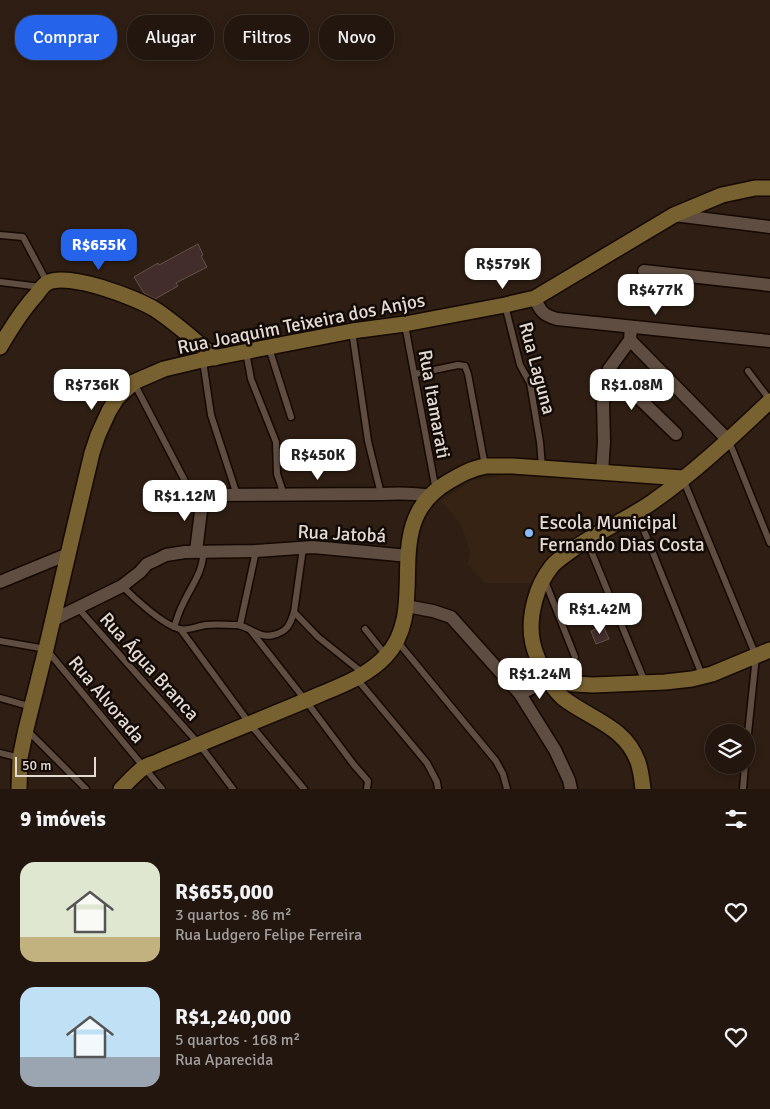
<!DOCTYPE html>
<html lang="pt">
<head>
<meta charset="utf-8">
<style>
  :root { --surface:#22160e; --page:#2a1f17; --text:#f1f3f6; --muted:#a29f9e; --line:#3f352e; --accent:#2563eb }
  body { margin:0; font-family:Signika,sans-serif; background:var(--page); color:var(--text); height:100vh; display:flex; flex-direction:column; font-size:19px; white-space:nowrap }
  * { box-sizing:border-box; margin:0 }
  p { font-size:16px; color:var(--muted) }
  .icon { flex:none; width:28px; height:28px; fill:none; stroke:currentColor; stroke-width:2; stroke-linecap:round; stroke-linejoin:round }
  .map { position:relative; height:789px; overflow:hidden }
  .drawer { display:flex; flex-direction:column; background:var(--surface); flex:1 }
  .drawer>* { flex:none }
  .hud { position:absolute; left:15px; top:15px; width:500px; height:45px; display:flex; gap:10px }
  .buttons { position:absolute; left:705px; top:724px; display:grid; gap:10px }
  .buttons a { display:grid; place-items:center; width:50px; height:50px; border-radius:50%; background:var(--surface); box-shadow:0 2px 8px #0003,0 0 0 1px var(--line); font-size:25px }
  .scale { position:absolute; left:15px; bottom:12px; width:81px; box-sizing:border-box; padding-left:5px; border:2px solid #e4dad2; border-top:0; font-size:14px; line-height:18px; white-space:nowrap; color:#e4dad2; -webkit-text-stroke:4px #110a06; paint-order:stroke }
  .price { position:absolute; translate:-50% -42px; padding:0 11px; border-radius:10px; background:#fff; color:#222; font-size:16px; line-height:32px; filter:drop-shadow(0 1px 2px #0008) }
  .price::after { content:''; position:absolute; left:50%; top:30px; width:15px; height:11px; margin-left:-8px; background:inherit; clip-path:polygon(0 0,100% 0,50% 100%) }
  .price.active { background:var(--accent); color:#fff }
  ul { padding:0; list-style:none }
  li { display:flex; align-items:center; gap:15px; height:125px; padding:0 20px }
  li span { display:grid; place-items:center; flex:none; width:140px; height:100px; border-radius:15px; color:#555 }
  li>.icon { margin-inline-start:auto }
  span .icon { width:60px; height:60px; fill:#fffc; stroke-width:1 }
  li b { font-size:21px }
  h2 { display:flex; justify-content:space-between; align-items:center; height:60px; padding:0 20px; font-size:21px }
  .tag { padding:0 18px; border-radius:20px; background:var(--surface); box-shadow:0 2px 8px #0003,0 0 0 1px var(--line); font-size:18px; line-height:45px }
  .tag.active { background:var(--accent); color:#fff }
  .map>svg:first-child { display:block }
  .built { fill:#372313 }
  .building { fill:#422d2b; stroke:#67504d }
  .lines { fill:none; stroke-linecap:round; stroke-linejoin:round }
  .lane-casing { stroke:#150801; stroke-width:9 }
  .street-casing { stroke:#150801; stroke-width:15 }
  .secondary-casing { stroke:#150801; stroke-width:18 }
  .lane { stroke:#5e4d40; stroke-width:6 }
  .street { stroke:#5e4d40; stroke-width:12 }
  .secondary { stroke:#786130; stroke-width:15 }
  .poi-dot { fill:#8bbafc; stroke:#110a06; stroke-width:2 }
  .labels { text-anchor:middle; stroke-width:5; stroke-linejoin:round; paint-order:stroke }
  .street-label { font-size:19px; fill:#e4dad2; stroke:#110a06 }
  .poi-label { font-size:19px; fill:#e4dad2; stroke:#110a06; text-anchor:start }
</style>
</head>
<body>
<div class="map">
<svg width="770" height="789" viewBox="0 0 770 789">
  <rect width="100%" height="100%" fill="#2e1e13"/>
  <polygon class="built" points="507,475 666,480 666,489 539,583 485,583 468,565 470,551 461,525 441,501 473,480"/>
  <g class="building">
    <polygon points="198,244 203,255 201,256 207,267 176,283 178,286 155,299 144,293 134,277 158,263 159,265"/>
    <polygon points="603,626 609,639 596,644 591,631"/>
  </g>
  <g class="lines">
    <defs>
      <g id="lane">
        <polyline points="0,235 23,237 47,282"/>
        <polyline points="0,282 41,287"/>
        <polyline points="505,305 520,365 530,383 540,442 542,467"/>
        <polyline points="405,325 436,491"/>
        <polyline points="352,331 368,441 381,494"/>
        <polyline points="269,348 291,417"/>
        <polyline points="246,352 251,379 276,442 277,474 284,495"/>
        <polyline points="203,361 211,415 237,495"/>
        <polyline points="748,371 770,400"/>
        <polyline points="415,374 458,365 465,366 468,374 485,466"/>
        <polyline points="134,383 186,483 194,493 203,495"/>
        <polyline points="729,441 770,543"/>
        <polyline points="683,479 756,656 746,753"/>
        <polyline points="637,513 702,675"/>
        <polyline points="587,541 645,682"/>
        <polyline points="545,581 575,657"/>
        <path d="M 122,586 C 134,598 163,625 180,629 C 187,631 198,626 206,625 C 216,624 227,625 237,625 C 249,626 259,639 273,635 C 287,632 290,625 294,612 L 318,637 L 363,673"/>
        <polyline points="78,608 199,744 233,789"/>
        <polyline points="294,612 303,548"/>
        <polyline points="240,625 256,551"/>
        <path d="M 174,627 C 177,619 179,611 183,604 C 190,588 204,571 203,552"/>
        <polyline points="365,629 385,654"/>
        <polyline points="181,630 250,724 304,789"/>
        <polyline points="251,631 306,701 354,765 368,781 367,789"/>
        <polyline points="0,641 46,649 162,789"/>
        <polyline points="397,641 496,761 503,774 507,789"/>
        <polyline points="357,679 427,763 437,782 438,789"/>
        <polyline points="0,698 32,707"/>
        <polyline points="27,730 86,789"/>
        <polyline points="0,753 20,758"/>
        <polyline points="743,789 745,765"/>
      </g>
      <g id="street">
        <polyline points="674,215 770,227"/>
        <polyline points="644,271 770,285"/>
        <path d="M 535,298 C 540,311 543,315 557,319 L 770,341"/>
        <polyline points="630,340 728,440"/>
        <polyline points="609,369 676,434"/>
        <polyline points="602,473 604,442 603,403 609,369 630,340 631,327"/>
        <path d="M 196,551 L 203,495 L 381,494 C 398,493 414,493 432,496"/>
        <polyline points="0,582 68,554"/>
        <polyline points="406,606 433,611 451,617 520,694 555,750 569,780 571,789"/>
        <polyline points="53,620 122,586 140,572 147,564 156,560 166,555 185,552 256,551 313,547 409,556"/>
        <polyline points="520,694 548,680"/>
      </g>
      <g id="secondary">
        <path d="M 0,347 C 11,328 22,310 37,294 C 40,290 43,285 47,283 C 67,271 137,298 156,310 C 177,324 196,341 215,358"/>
        <path d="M 770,401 C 732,437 694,473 651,503 C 626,520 597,532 572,550 C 565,555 557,560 552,566 C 544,576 538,588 535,600 C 526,633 533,652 548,680 L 574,684 L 593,685 L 665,682 L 692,679 L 712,674 L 770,650"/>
        <path d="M 548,680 C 553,687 557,693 563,698 C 590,719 625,726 638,762 C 641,771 642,780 643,789"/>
        <polyline points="19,789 20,758 26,729 46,649 77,516 92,453 98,435 109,411 117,398 134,382 164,369 202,360 352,331 405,324 505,305 535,298 674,215 722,195 755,188 770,188"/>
        <path d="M 121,789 C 128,782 135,774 143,768 C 147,765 152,764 157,762 C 167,757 178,753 188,749 C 233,730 277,713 321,694 C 345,684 368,675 386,656 C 432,606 377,524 448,482 C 460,475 472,468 486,466 C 495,466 504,466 513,466 L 683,478"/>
      </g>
    </defs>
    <use href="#lane" class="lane-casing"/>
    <use href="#street" class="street-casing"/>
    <use href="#secondary" class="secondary-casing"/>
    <use href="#lane" class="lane"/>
    <use href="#street" class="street"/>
    <use href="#secondary" class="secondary"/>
  </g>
  <circle class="poi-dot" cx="529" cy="533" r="5"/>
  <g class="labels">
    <g class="street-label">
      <text transform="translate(301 323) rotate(-11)" y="7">Rua Joaquim Teixeira dos Anjos</text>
      <text transform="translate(538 368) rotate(75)" y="7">Rua Laguna</text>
      <text transform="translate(435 404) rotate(80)" y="7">Rua Itamarati</text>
      <text transform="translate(342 533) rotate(3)" y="7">Rua Jatobá</text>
      <text transform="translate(150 666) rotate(48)" y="7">Rua Água Branca</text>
      <text transform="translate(107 699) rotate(50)" y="7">Rua Alvorada</text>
    </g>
    <g class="poi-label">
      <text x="539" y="529">Escola Municipal<tspan x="539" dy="22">Fernando Dias Costa</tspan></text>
    </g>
  </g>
</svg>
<div class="buttons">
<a><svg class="icon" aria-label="layers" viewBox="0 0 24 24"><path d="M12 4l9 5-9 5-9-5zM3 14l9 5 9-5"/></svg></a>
</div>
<div class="scale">50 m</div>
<b class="price active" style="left:99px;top:271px">R$655K</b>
<b class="price" style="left:503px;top:290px">R$579K</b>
<b class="price" style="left:656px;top:316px">R$477K</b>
<b class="price" style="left:92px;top:411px">R$736K</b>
<b class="price" style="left:632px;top:411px">R$1.08M</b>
<b class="price" style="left:318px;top:481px">R$450K</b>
<b class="price" style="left:185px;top:522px">R$1.12M</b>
<b class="price" style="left:600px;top:635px">R$1.42M</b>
<b class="price" style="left:540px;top:700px">R$1.24M</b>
<div class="hud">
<a class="tag active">Comprar</a>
<a class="tag">Alugar</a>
<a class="tag">Filtros</a>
<a class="tag">Novo</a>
</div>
</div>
<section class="drawer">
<h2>9 imóveis<svg class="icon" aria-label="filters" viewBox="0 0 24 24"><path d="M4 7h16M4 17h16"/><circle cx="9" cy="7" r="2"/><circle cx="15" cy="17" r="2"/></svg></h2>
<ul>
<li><span style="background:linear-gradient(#dfe7d0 75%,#c2b280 0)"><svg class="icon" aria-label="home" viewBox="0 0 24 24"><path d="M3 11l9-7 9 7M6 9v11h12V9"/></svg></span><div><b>R$655,000</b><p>3 quartos · 86 m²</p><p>Rua Ludgero Felipe Ferreira</p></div><svg class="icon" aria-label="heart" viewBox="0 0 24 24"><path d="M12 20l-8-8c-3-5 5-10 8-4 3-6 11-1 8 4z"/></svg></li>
<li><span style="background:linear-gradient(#bfe0f5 70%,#9aa5b1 0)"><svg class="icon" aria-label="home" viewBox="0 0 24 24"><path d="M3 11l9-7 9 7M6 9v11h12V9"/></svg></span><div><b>R$1,240,000</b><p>5 quartos · 168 m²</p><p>Rua Aparecida</p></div><svg class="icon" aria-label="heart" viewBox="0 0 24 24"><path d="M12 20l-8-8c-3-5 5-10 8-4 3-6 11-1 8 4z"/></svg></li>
</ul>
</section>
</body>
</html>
